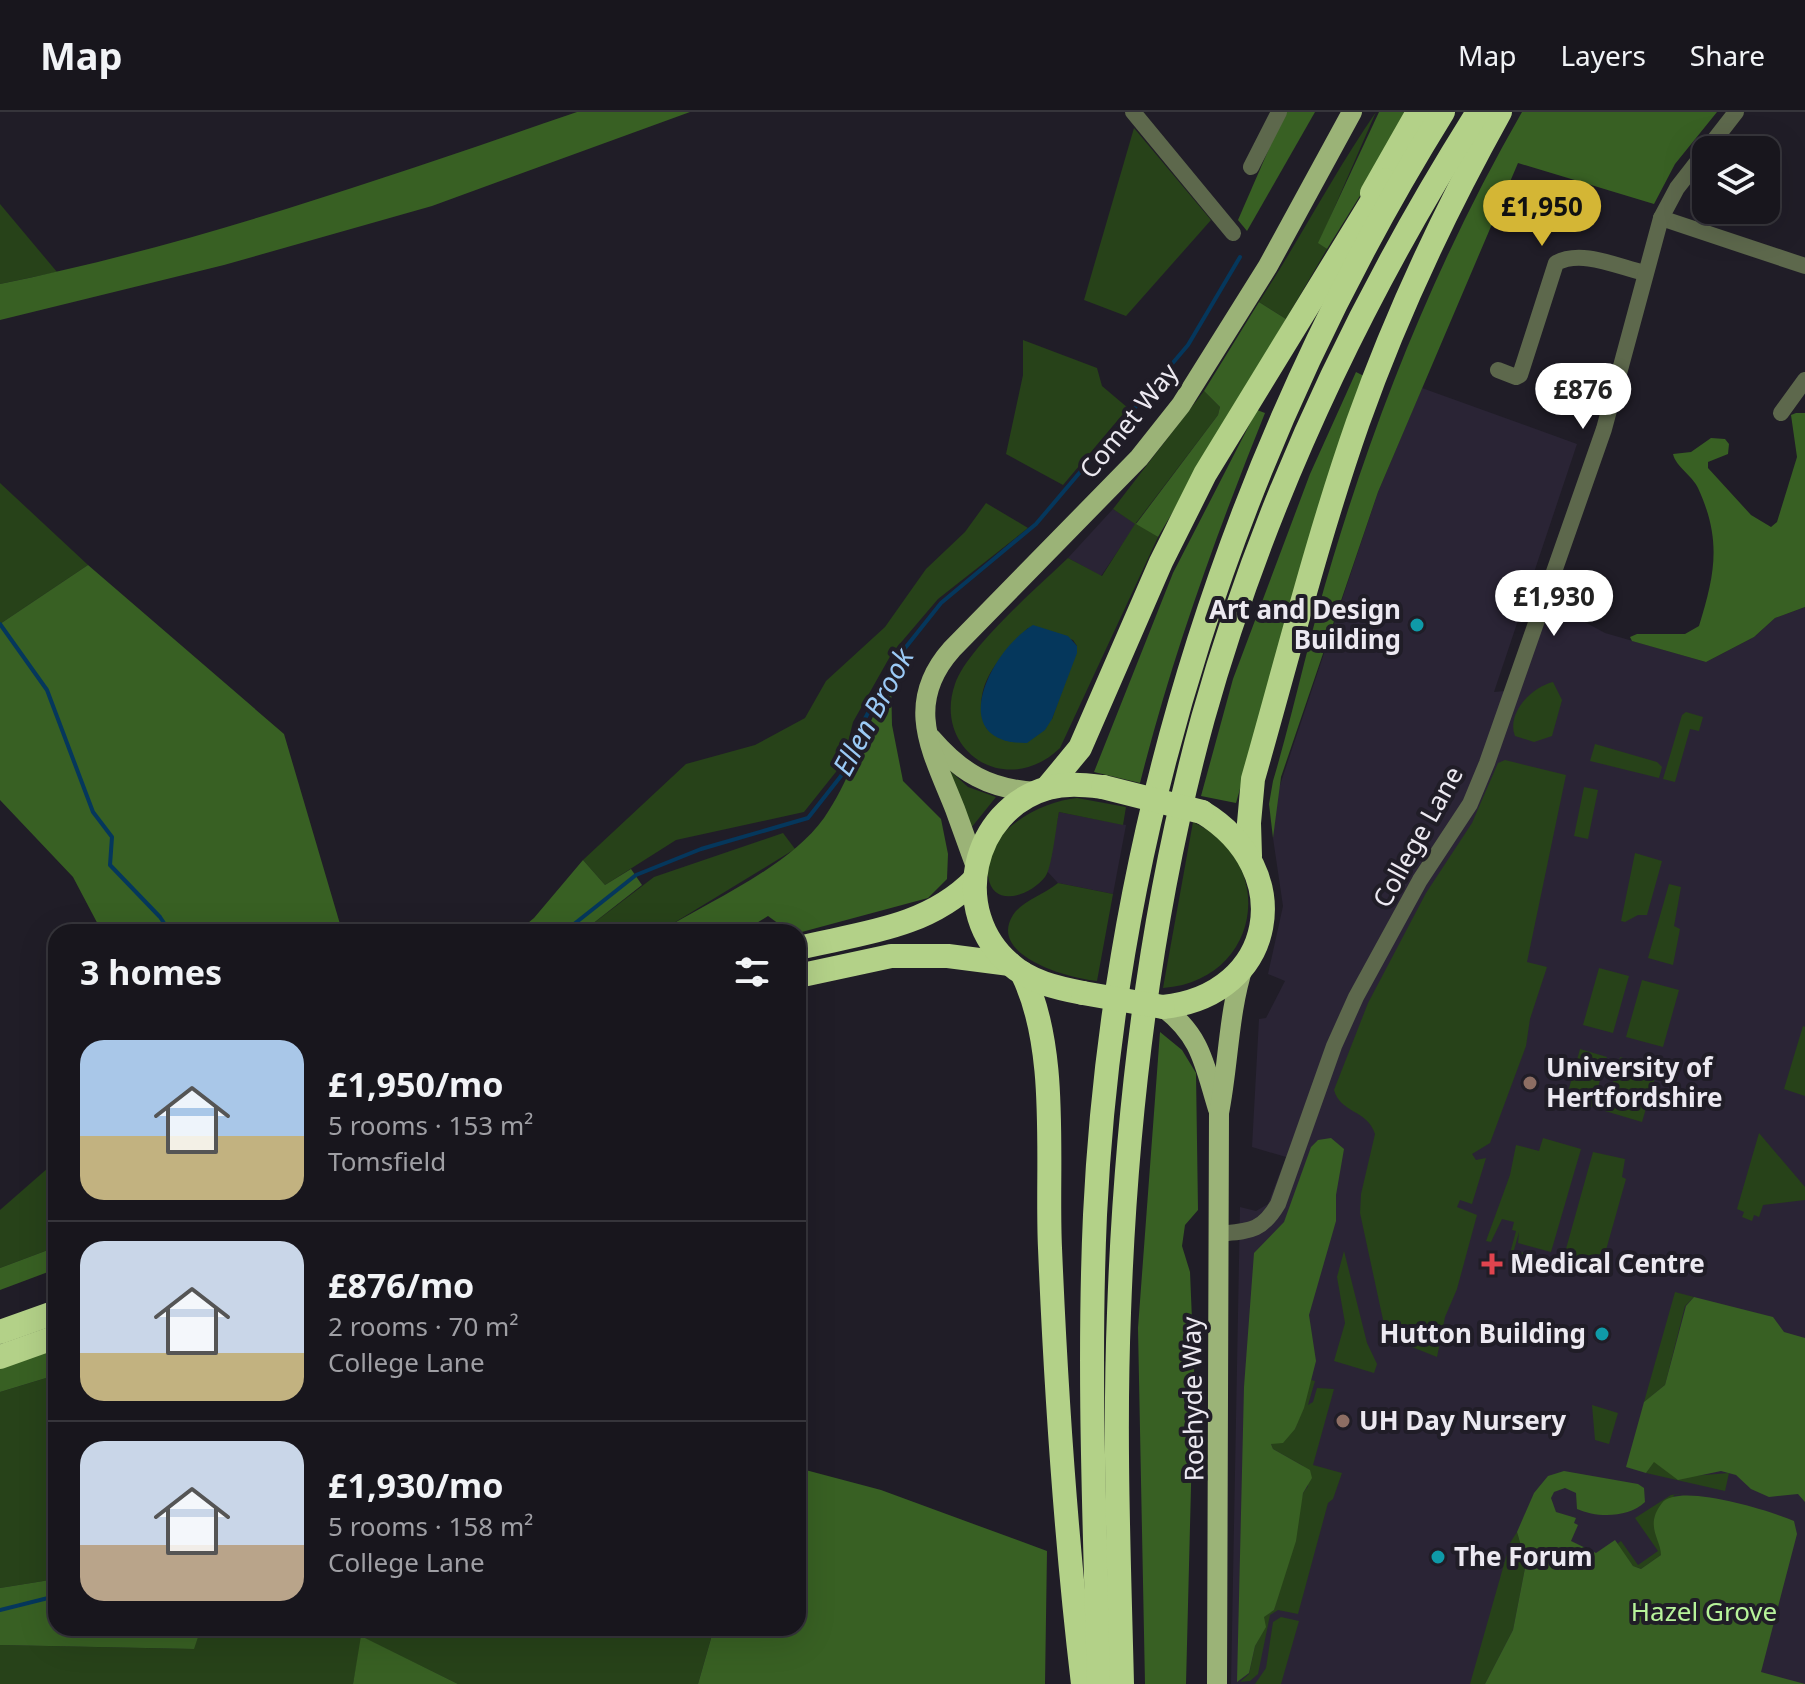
<!DOCTYPE html>
<html lang="en">
<head>
<meta charset="utf-8">
<style>
  :root { --surface:#18161d; --page:#211f26; --text:#f1f3f6; --muted:#9f9fa4; --line:#36353b; --accent:#d4b635 }
  body { margin:0; font-family:"Noto Sans",sans-serif; background:var(--page); color:var(--text); height:100vh; display:flex; flex-direction:column; font-size:30px; white-space:nowrap }
  * { box-sizing:border-box; margin:0 }
  p { font-size:26px; color:var(--muted) }
  .icon { flex:none; width:44px; height:44px; fill:none; stroke:currentColor; stroke-width:2; stroke-linecap:round; stroke-linejoin:round }
  .map { position:relative; flex:1; overflow:hidden }
  .details { position:absolute; left:48px; top:812px; width:758px; height:712px; display:flex; flex-direction:column; background:var(--surface); border-radius:24px; box-shadow:0 8px 32px #0002,0 0 0 2px var(--line) }
  .details>* { flex:none }
  .tools { position:absolute; left:1692px; top:24px; display:grid; gap:16px }
  .tools a { display:grid; place-items:center; width:88px; height:88px; border-radius:16px; background:var(--surface); box-shadow:0 8px 32px #0002,0 0 0 2px var(--line); font-size:40px }
  .price { position:absolute; translate:-50% -68px; padding:0 18px; border-radius:28px; background:#fff; color:#222; font-size:26px; line-height:52px; filter:drop-shadow(0 2px 4px #0008) }
  .price::after { content:''; position:absolute; left:50%; top:48px; width:24px; height:18px; margin-left:-12px; background:inherit; clip-path:polygon(0 0,100% 0,50% 100%) }
  .price.current { background:var(--accent); color:#111 }
  ul { padding:0; list-style:none }
  li { display:flex; align-items:center; gap:24px; height:200px; padding:0 32px }
  li+li { border-top:2px solid var(--line) }
  li span { display:grid; place-items:center; flex:none; width:224px; height:160px; border-radius:24px; color:#555 }
  li>.icon { margin-inline-start:auto }
  span .icon { width:96px; height:96px; fill:#fffc; stroke-width:1 }
  li b { font-size:34px }
  h2 { display:flex; justify-content:space-between; align-items:center; height:96px; padding:0 32px; font-size:34px }
  header { display:flex; align-items:center; gap:48px; box-sizing:border-box; height:112px; padding:0 40px; background:var(--surface); border-bottom:2px solid var(--line) }
  header strong { font-size:38px }
  nav { display:flex; gap:44px; margin-inline-start:auto; font-size:28px }
  .map>svg:first-child { display:block }
  .built { fill:#2a2435 }
  .green { fill:#274219; fill-rule:evenodd }
  .forest { fill:#386023 }
  .water { fill:#05375c }
  .lines { fill:none; stroke-linecap:round; stroke-linejoin:round }
  .stream { stroke:#05375c; stroke-width:4 }
  .minor { stroke:#5d684c; stroke-width:16 }
  .major { stroke:#9bb377; stroke-width:20 }
  .highway { stroke:#b3d188; stroke-width:24 }
  .highway-bridge { stroke:#b3d188; stroke-width:24 }
  .culture-dot { fill:#0f9aa8; stroke:#201d27; stroke-width:3 }
  .education-dot { fill:#8d6e63; stroke:#201d27; stroke-width:3 }
  .health-dot { fill:#e0444e; stroke:#201d27; stroke-width:3 }
  .labels { text-anchor:middle; stroke-width:8; stroke-linejoin:round; paint-order:stroke }
  .street-label { font-size:26px; fill:#ece9f1; stroke:#201d27 }
  .poi-label { font-size:26px; font-weight:bold; fill:#ece9f1; stroke:#201d27; text-anchor:start }
  .park-label { font-size:26px; fill:#b7f39a; stroke:#201d27 }
  .water-label { font-size:28px; font-style:italic; fill:#9bcaf6; stroke:#201d27 }
</style>
</head>
<body>
<header>
<strong>Map</strong>
<nav><a>Map</a><a>Layers</a><a>Share</a></nav>
</header>
<div class="map">
<svg width="1805" height="1572" viewBox="0 0 1805 1572">
  <rect width="100%" height="100%" fill="#201d27"/>
  <g class="built">
    <polygon points="1422,276 1577,332 1494,580 1505,579 1552,492 1605,521 1706,550 1754,525 1775,506 1805,495 1805,1572 1231,1572 1240,1095 1256,1099 1268,1092 1286,1045 1252,1035 1259,907 1266,906 1285,869 1268,862 1283,794 1273,726 1277,682 1378,380"/>
    <polygon points="1113,397 1136,412 1101,464 1068,446"/>
    <polygon points="1059,700 1126,713 1113,782 1058,771 1047,759"/>
  </g>
  <g class="green">
    <path d="M 1376,0 L 1319,131 L 1327,137 L 1286,207 L 1259,190 C 1300,127 1334,61 1376,0 Z"/>
    <polygon points="1134,16 1211,108 1126,204 1084,188"/>
    <polygon points="0,92 57,160 0,172"/>
    <polygon points="1023,228 1097,256 1102,274 1128,296 1063,373 1006,342 1023,263"/>
    <path d="M 1204,279 L 1220,295 L 1218,303 L 1136,411 L 1158,425 L 1060,636 C 1006,688 932,638 955,572 C 967,536 1040,473 1068,446 L 1102,464 L 1135,412 L 1113,397 ZM 1028,516 L 1073,528 L 1077,534 L 1052,607 L 987,617 C 968,574 1001,545 1028,516 Z"/>
    <polygon points="0,371 88,453 0,512"/>
    <polygon points="986,391 1028,416 938,487 892,541 853,610 843,651 804,700 676,728 605,773 583,748 686,652 755,633 805,606 826,569 885,515 926,457 965,420"/>
    <path d="M 1553,570 L 1562,588 L 1552,624 L 1534,630 L 1515,624 C 1506,601 1532,575 1553,570 Z"/>
    <polygon points="1686,600 1703,605 1699,619 1690,617 1675,670 1663,667 1682,603"/>
    <polygon points="1595,632 1657,650 1662,655 1659,666 1590,649"/>
    <path d="M 1505,648 L 1566,663 L 1527,850 L 1547,855 L 1530,907 L 1526,934 L 1490,1031 L 1472,1042 L 1476,1048 L 1486,1046 L 1472,1092 L 1460,1088 L 1457,1095 L 1477,1103 L 1457,1177 L 1445,1205 L 1437,1245 L 1392,1227 L 1385,1217 L 1360,1101 L 1361,1082 L 1375,1022 C 1368,998 1340,1001 1334,978 L 1368,891 L 1426,781 L 1472,711 L 1498,651 Z"/>
    <polygon points="948,657 968,675 996,685 971,716"/>
    <polygon points="1584,675 1598,678 1588,727 1574,724"/>
    <path d="M 1077,686 L 1126,695 L 1123,713 L 1059,700 C 1056,714 1052,757 1045,765 C 1031,783 993,798 988,764 C 982,720 1041,689 1077,686 Z"/>
    <path d="M 1193,710 C 1280,751 1260,869 1163,876 Z"/>
    <polygon points="783,721 795,737 659,820 582,820 654,765"/>
    <polygon points="1635,741 1662,749 1647,803 1638,803 1625,810 1621,809"/>
    <path d="M 1058,771 L 1113,782 L 1097,869 C 1070,867 987,844 1013,803 C 1022,789 1045,782 1058,771 Z"/>
    <polygon points="1669,772 1681,775 1674,814 1680,817 1673,853 1648,846"/>
    <polygon points="1599,856 1629,864 1613,921 1583,913"/>
    <polygon points="1642,868 1679,878 1663,935 1626,925"/>
    <polygon points="1803,914 1805,915 1805,984 1784,977"/>
    <polygon points="1580,937 1607,945 1592,995 1566,987"/>
    <polygon points="1620,945 1658,956 1642,1010 1605,999"/>
    <polygon points="1759,1021 1805,1075 1805,1088 1763,1093 1759,1105 1754,1103 1752,1109 1742,1105 1744,1100 1737,1097"/>
    <polygon points="1543,1026 1581,1037 1551,1140 1518,1131 1519,1120 1514,1138 1549,1148 1548,1152 1541,1150 1539,1154 1509,1145 1516,1119 1512,1118 1514,1110 1502,1107 1491,1130 1486,1129 1510,1063 1516,1033 1539,1039"/>
    <polygon points="1593,1040 1625,1047 1622,1065 1626,1067 1606,1138 1602,1137 1596,1152 1588,1155 1564,1144"/>
    <polygon points="56,1049 56,1135 0,1156 0,1098"/>
    <polygon points="1344,1139 1367,1231 1377,1252 1374,1261 1334,1249 1345,1211 1337,1165"/>
    <polygon points="1675,1180 1694,1185 1685,1194 1665,1273 1644,1290"/>
    <polygon points="56,1263 56,1467 0,1476 0,1280"/>
    <polygon points="1311,1268 1315,1269 1308,1293 1313,1290 1317,1276 1334,1277 1313,1353 1342,1361 1333,1387 1328,1391 1298,1502 1278,1498 1270,1503 1258,1562 1250,1569 1240,1570 1249,1562 1255,1534 1265,1515 1263,1505 1274,1498 1303,1381 1308,1374 1303,1354 1273,1337 1271,1332 1295,1317"/>
    <polygon points="1592,1293 1618,1301 1609,1332 1595,1328"/>
    <polygon points="1654,1349 1692,1364 1729,1361 1725,1379 1646,1361"/>
    <polygon points="1687,1381 1674,1383 1661,1443 1641,1457 1633,1454 1617,1432 1621,1429 1638,1453 1658,1439 1635,1406 1671,1383"/>
    <polygon points="1517,1420 1526,1451 1513,1518 1485,1572 1470,1572 1510,1431"/>
    <polygon points="1281,1505 1299,1509 1281,1572 1255,1572 1266,1556 1273,1510"/>
    <polygon points="201,1516 714,1516 698,1572 458,1572 362,1525 353,1572 0,1572 0,1533 193,1537"/>
  </g>
  <g class="forest">
    <path d="M 577,0 L 690,0 L 432,94 L 224,153 L 0,208 L 0,172 C 197,132 387,65 577,0 Z"/>
    <polygon points="1285,0 1315,0 1247,119 1238,108"/>
    <polygon points="1379,0 1412,0 1327,137 1318,131"/>
    <path d="M 1522,0 L 1717,0 L 1675,52 L 1654,92 L 1518,51 L 1378,380 L 1281,665 L 1273,726 L 1269,692 L 1273,669 C 1295,595 1310,520 1333,446 C 1380,290 1441,141 1522,0 Z"/>
    <polygon points="1259,190 1286,207 1158,425 1136,412 1218,303 1220,295 1204,279"/>
    <polygon points="1356,260 1366,265 1323,385 1236,691 1201,684 1233,567 1310,362"/>
    <path d="M 1257,298 L 1265,301 C 1216,423 1172,544 1140,671 L 1094,660 L 1173,461 Z"/>
    <path d="M 1796,301 L 1805,301 L 1805,495 L 1775,506 L 1754,525 L 1706,550 L 1632,529 L 1630,525 L 1637,522 L 1685,522 L 1699,514 C 1715,462 1722,428 1698,376 C 1692,363 1676,355 1673,342 L 1691,340 L 1711,326 L 1725,327 L 1729,332 L 1728,342 L 1708,350 L 1708,356 L 1751,403 L 1771,415 L 1777,410 L 1797,345 L 1791,303 Z"/>
    <polygon points="88,453 284,622 340,812 346,820 102,820 73,765 0,688 0,512"/>
    <path d="M 891,569 L 892,613 L 903,669 L 941,707 L 948,742 L 947,767 L 928,786 L 798,821 L 790,820 L 768,804 L 742,820 L 659,820 C 710,789 789,755 824,706 C 853,664 865,613 891,569 Z"/>
    <polygon points="583,748 605,773 631,757 642,773 582,820 517,820 534,806"/>
    <polygon points="1160,920 1182,938 1196,961 1198,1098 1185,1113 1182,1134 1190,1160 1194,1256 1186,1572 1145,1572 1138,1216"/>
    <polygon points="1331,1026 1344,1037 1336,1083 1336,1109 1309,1203 1316,1249 1304,1296 1295,1317 1283,1331 1271,1332 1273,1337 1310,1358 1312,1366 1303,1381 1296,1429 1274,1498 1264,1505 1266,1515 1255,1534 1249,1561 1237,1570 1244,1275 1254,1141 1284,1110 1311,1035 1318,1028"/>
    <polygon points="56,1135 56,1157 0,1178 0,1156"/>
    <polygon points="1694,1185 1773,1205 1784,1220 1805,1226 1805,1390 1798,1382 1769,1385 1751,1377 1736,1363 1721,1359 1678,1368 1654,1350 1646,1361 1626,1355 1644,1290 1665,1273 1686,1194"/>
    <polygon points="56,1235 56,1263 0,1280 0,1253"/>
    <polygon points="798,1356 881,1378 1047,1439 1045,1572 698,1572 714,1516 798,1516"/>
    <path d="M 1564,1359 L 1638,1372 L 1644,1376 L 1645,1390 C 1628,1406 1597,1406 1577,1397 L 1576,1381 L 1565,1376 L 1554,1380 L 1551,1386 L 1556,1400 L 1576,1406 L 1574,1411 L 1578,1413 L 1571,1429 L 1596,1441 L 1615,1428 L 1633,1454 L 1641,1457 L 1661,1443 C 1661,1427 1644,1414 1662,1391 C 1679,1370 1771,1399 1794,1409 L 1797,1422 L 1761,1560 L 1805,1572 L 1485,1572 L 1513,1518 L 1526,1451 L 1517,1420 L 1534,1381 L 1548,1364 Z"/>
    <polygon points="56,1467 56,1516 201,1516 194,1537 0,1533 0,1476"/>
    <polygon points="361,1524 458,1572 353,1572"/>
  </g>
  <path class="water" d="M 1033,513 L 1068,524 L 1077,534 L 1077,541 L 1052,607 L 1045,618 L 1027,631 C 943,632 991,538 1033,513 Z"/>
  <g class="lines">
    <g class="stream">
      <polyline points="0,512 47,578 93,700 112,725 110,753 160,805 170,820"/>
      <polyline points="564,820 636,763 701,737 808,706 848,655 861,614 898,545 941,491 1036,412 1188,233 1240,145"/>
      <polyline points="0,1498 56,1484"/>
    </g>
    <g class="minor">
      <polyline points="1133,0 1233,121"/>
      <polyline points="1251,55 1279,0"/>
      <polyline points="1661,106 1805,154"/>
      <path d="M 1498,258 L 1516,265 L 1520,263 L 1556,151 C 1582,137 1618,155 1645,161"/>
      <polyline points="1781,301 1805,268"/>
      <path d="M 1217,1122 C 1248,1119 1261,1121 1278,1092 L 1334,934 L 1356,885 L 1420,768 L 1470,692 L 1487,651 L 1604,317 L 1661,106 L 1677,76 L 1736,0"/>
    </g>
    <g class="major">
      <path d="M 931,626 C 961,661 989,677 1036,680"/>
      <path d="M 976,755 C 969,736 962,716 955,697 C 932,639 903,592 952,537 L 1139,346 L 1181,293 L 1268,154 L 1352,0"/>
      <path d="M 1163,895 C 1202,925 1204,952 1218,997"/>
      <path d="M 1217,1572 L 1219,1001 C 1229,950 1228,901 1244,852"/>
    </g>
    <g class="highway">
      <polyline points="1372,81 1418,0"/>
      <polyline points="1047,676 1080,636 1161,450 1205,362 1385,68"/>
      <path d="M 1250,744 L 1249,711 L 1253,667 C 1287,548 1317,427 1358,310 C 1396,203 1445,99 1500,0"/>
      <path d="M 798,836 C 861,821 927,816 974,768"/>
      <path d="M 1022,861 C 1060,937 1046,1052 1050,1136 C 1056,1281 1066,1428 1083,1572"/>
      <polyline points="798,864 891,844 948,844 1010,852"/>
      <path d="M 1083,881 C 1057,876 1030,870 1010,852 C 949,800 971,698 1048,676 C 1067,671 1084,673 1103,675"/>
      <path d="M 1163,895 C 1277,883 1298,758 1202,700"/>
      <polyline points="0,1220 56,1200"/>
      <polyline points="0,1245 56,1225"/>
      <path d="M 1099,1572 C 1095,1416 1088,1259 1095,1103 C 1114,711 1237,332 1443,0"/>
      <path d="M 1122,1572 C 1119,1448 1114,1325 1119,1201 C 1126,1001 1150,799 1203,606 C 1263,392 1360,187 1478,0"/>
    </g>
    <g class="highway-bridge">
      <polyline points="1103,675 1202,700"/>
      <polyline points="1083,881 1163,895"/>
    </g>
  </g>
  <g class="culture-dot">
    <circle cx="1417" cy="513" r="8"/>
    <circle cx="1602" cy="1222" r="8"/>
    <circle cx="1438" cy="1445" r="8"/>
  </g>
  <g class="education-dot">
    <circle cx="1530" cy="971" r="8"/>
    <circle cx="1343" cy="1309" r="8"/>
  </g>
  <path class="health-dot" d="M1488 1140h8v8h8v8h-8v8h-8v-8h-8v-8h8z"/>
  <g class="labels">
    <g class="street-label">
      <text transform="translate(1129 309) rotate(-51)" y="9">Comet Way</text>
      <text transform="translate(1418 725) rotate(-61)" y="9">College Lane</text>
      <text transform="translate(1193 1287) rotate(-91)" y="9">Roehyde Way</text>
    </g>
    <g class="poi-label">
      <text x="1401" y="507" text-anchor="end">Art and Design<tspan x="1401" dy="30">Building</tspan></text>
      <text x="1546" y="965">University of<tspan x="1546" dy="30">Hertfordshire</tspan></text>
      <text x="1510" y="1161">Medical Centre</text>
      <text x="1586" y="1231" text-anchor="end">Hutton Building</text>
      <text x="1359" y="1318">UH Day Nursery</text>
      <text x="1454" y="1454">The Forum</text>
    </g>
    <g class="park-label">
      <text x="1704" y="1509">Hazel Grove</text>
    </g>
    <g class="water-label">
      <text transform="translate(873 600) rotate(-62)" y="10">Ellen Brook</text>
    </g>
  </g>
</svg>
<div class="tools">
<a><svg class="icon" aria-label="layers" viewBox="0 0 24 24"><path d="M12 4l9 5-9 5-9-5zM3 14l9 5 9-5"/></svg></a>
</div>
<b class="price current" style="left:1542px;top:136px">£1,950</b>
<b class="price" style="left:1583px;top:319px">£876</b>
<b class="price" style="left:1554px;top:526px">£1,930</b>
<section class="details">
<h2>3 homes<svg class="icon" aria-label="filters" viewBox="0 0 24 24"><path d="M4 7h16M4 17h16"/><circle cx="9" cy="7" r="2"/><circle cx="15" cy="17" r="2"/></svg></h2>
<ul>
<li><span style="background:linear-gradient(#a9c7e8 60%,#c2b280 0)"><svg class="icon" aria-label="home" viewBox="0 0 24 24"><path d="M3 11l9-7 9 7M6 9v11h12V9"/></svg></span><div><b>£1,950/mo</b><p>5 rooms · 153 m²</p><p>Tomsfield</p></div></li>
<li><span style="background:linear-gradient(#c9d6e8 70%,#c2b280 0)"><svg class="icon" aria-label="home" viewBox="0 0 24 24"><path d="M3 11l9-7 9 7M6 9v11h12V9"/></svg></span><div><b>£876/mo</b><p>2 rooms · 70 m²</p><p>College Lane</p></div></li>
<li><span style="background:linear-gradient(#c9d6e8 65%,#b9a48a 0)"><svg class="icon" aria-label="home" viewBox="0 0 24 24"><path d="M3 11l9-7 9 7M6 9v11h12V9"/></svg></span><div><b>£1,930/mo</b><p>5 rooms · 158 m²</p><p>College Lane</p></div></li>
</ul>
</section>
</div>
</body>
</html>
